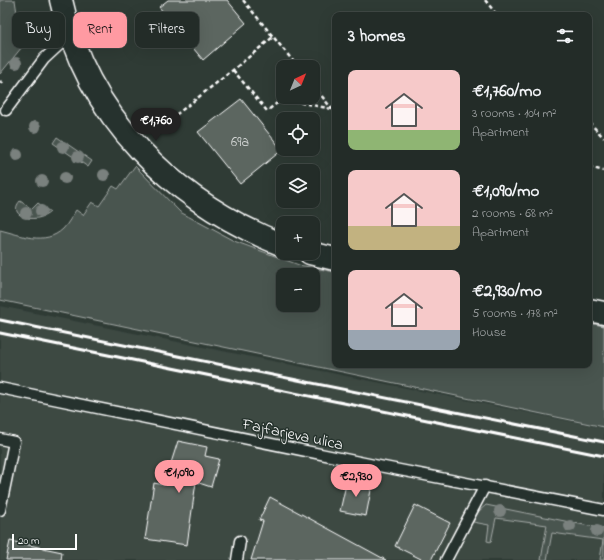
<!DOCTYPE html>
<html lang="en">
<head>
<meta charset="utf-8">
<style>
  :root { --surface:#232c28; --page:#2b3430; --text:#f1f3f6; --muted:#a3a7a8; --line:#404845; --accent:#ff9aa2 }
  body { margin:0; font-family:"Indie Flower",sans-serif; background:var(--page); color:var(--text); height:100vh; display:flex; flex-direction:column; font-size:15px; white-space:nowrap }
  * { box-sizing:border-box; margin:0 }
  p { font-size:13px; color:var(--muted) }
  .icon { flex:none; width:22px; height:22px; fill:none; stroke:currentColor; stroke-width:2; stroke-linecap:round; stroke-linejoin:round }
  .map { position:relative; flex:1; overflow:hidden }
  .panel { position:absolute; left:332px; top:12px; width:260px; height:356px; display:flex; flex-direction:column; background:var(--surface); border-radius:8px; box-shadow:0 4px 16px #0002,0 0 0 1px var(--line) }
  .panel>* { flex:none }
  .hud { position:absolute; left:12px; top:12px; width:260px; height:36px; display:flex; gap:8px }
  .needle { width:26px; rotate:43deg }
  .fabs { position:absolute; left:276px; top:60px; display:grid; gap:8px }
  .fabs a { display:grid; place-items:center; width:44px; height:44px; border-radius:8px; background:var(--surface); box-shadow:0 4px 16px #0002,0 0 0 1px var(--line); font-size:20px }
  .scale { position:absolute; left:12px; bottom:10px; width:65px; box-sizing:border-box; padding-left:4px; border:2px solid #fff; border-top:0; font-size:11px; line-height:14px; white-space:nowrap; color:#fff; -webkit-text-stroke:3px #26332d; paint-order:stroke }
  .price { position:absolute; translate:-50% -34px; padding:0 9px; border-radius:14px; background:var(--accent); color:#111; font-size:13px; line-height:26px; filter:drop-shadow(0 1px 2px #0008) }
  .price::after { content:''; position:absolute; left:50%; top:24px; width:12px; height:9px; margin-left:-6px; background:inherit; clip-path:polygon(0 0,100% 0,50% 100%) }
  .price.active { background:#222; color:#fff }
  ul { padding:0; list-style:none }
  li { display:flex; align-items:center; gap:12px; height:100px; padding:0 16px }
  li span { display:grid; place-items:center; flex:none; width:112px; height:80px; border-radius:8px; color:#555 }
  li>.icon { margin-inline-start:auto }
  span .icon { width:48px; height:48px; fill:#fffc; stroke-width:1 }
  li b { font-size:17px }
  h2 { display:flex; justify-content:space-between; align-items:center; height:48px; padding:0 16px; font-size:17px }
  .tag { padding:0 14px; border-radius:8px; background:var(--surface); box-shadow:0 4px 16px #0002,0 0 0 1px var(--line); font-size:14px; line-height:36px }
  .tag.active { background:var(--accent); color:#111 }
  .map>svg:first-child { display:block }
  .built { fill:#3c4842 }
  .green { fill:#4a544f; stroke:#a4aaa7; fill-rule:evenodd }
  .building { fill:#5b6661; stroke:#fff }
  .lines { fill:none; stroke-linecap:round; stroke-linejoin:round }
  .service-casing { stroke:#fff; stroke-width:13 }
  .tertiary-casing { stroke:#fff; stroke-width:25 }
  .path { stroke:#fff; stroke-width:2.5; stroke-dasharray:4 3; stroke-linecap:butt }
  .service { stroke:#26332d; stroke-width:10 }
  .tertiary { stroke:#26332d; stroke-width:22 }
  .rail { stroke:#fff; stroke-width:3 }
  .tree { fill:#7a817e }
  .labels { text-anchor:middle; stroke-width:3; stroke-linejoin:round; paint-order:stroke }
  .number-label { font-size:14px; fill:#d6d9d8 }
  .street-label { font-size:16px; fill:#fff; stroke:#26332d }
</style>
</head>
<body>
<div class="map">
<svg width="604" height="560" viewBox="0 0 604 560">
  <rect width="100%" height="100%" fill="#2f3b35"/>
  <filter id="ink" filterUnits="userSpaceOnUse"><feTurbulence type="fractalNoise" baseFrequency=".025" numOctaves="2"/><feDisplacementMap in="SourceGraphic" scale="8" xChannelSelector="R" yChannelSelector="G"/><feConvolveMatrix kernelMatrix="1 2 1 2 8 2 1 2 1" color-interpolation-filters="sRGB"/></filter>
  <g filter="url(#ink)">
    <polygon class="built" points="0,306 604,428 604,560 0,560"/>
    <g class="green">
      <polygon points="0,0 15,0 22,47 0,74"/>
      <polygon points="57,137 92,161 88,167 53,143"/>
      <path d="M 135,166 L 180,212 L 234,241 L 299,265 L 335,272 L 335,365 L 589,365 L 589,323 L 604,326 L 604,427 L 0,300 L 0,230 C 21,235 45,246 63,229 C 68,224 72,216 76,210 L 83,215 L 92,202 L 99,206 L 113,186 L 118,189 ZM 283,275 L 313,275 L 313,305 L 283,305 Z"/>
      <path d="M 20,201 L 32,209 L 38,203 L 50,212 C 37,225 6,217 20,201 Z"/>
      <polygon points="486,505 604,529 604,560 600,560 603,540 552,533 547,560 541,560 547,525 496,518 491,542 487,541 489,525 473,522 479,511"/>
    </g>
    <g class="building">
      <polygon points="168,0 227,0 246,23 203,60 159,7"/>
      <polygon points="241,99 282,150 240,184 198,132"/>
      <polygon points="178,441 207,447 205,456 219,459 211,487 196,482 187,545 145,539 154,483 164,485"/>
      <polygon points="347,480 372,485 366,516 340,511"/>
      <polygon points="270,497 386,560 251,560 263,521 259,520"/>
      <polygon points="415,505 450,523 431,560 423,560 395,546"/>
      <polygon points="10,541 62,552 61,560 6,560"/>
    </g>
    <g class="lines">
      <defs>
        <g id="service">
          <polyline points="6,110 44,59 71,34"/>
          <polyline points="0,388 374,465 604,510"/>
          <polyline points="0,439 14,442 0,510"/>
          <polyline points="237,560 240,541"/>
          <polyline points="446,560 485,486"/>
        </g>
        <g id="tertiary">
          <path d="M 61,0 C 86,117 174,202 283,245"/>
          <polyline points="310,253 335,259"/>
          <polyline points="589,310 604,313"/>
        </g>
      </defs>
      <use href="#service" class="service-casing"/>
      <use href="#tertiary" class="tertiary-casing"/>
      <g class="path">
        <polyline points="243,0 298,67"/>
        <polyline points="485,0 497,15"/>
        <polyline points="233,70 267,111 282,99 332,109"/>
        <polyline points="0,81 5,85"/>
        <polyline points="313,85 332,109 335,109"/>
        <polyline points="589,122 604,138"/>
        <polyline points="154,132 233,70 273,37"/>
        <polyline points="589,167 604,171"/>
      </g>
      <use href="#service" class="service"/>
      <use href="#tertiary" class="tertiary"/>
      <g class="rail">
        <polyline points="0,320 604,442"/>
        <polyline points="0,333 604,456"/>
      </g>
    </g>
    <g class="tree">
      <circle cx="16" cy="63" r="6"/>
      <circle cx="35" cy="127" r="6"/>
      <circle cx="63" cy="147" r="6"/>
      <circle cx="17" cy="155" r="6"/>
      <circle cx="78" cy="157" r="6"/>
      <circle cx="104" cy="175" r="6"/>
      <circle cx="65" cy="178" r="6"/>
      <circle cx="42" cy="181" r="6"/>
      <circle cx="41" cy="211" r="6"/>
      <circle cx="26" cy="213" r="6"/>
      <circle cx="500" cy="511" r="6"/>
      <circle cx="570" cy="526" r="6"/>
      <circle cx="597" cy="531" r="6"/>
    </g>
  </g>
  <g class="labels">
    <g class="number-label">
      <text x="240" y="146">69a</text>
    </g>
    <g class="street-label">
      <text transform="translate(293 433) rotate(12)" y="6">Fajfarjeva ulica</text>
    </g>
  </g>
</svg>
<div class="fabs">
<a><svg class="needle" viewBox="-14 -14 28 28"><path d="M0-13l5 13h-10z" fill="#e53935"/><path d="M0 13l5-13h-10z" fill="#a3a7a8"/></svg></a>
<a><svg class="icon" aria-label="locate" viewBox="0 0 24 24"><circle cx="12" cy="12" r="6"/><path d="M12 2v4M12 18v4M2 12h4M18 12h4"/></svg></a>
<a><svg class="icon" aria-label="layers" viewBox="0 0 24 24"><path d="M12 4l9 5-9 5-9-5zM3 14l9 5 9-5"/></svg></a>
<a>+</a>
<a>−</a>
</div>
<div class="scale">20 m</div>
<b class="price active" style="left:156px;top:142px">€1,760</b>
<b class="price" style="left:179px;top:494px">€1,090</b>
<b class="price" style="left:356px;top:498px">€2,930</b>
<div class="hud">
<a class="tag">Buy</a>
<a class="tag active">Rent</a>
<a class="tag">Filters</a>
</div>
<section class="panel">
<h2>3 homes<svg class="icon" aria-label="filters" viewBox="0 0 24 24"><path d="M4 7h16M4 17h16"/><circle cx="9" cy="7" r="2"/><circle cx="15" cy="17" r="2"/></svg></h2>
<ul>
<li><span style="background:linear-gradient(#f6c9c9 75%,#8fb573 0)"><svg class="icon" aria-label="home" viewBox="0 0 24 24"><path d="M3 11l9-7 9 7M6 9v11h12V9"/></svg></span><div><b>€1,760/mo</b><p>3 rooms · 104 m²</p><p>Apartment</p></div></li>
<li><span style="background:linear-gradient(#f6c9c9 70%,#c2b280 0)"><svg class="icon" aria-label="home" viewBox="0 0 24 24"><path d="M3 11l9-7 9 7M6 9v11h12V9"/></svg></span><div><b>€1,090/mo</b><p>2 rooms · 68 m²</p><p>Apartment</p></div></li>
<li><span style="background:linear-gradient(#f6c9c9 75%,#9aa5b1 0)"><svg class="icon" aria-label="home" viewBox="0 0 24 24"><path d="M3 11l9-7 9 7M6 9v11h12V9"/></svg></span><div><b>€2,930/mo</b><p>5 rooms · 178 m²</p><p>House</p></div></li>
</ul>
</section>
</div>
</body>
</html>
